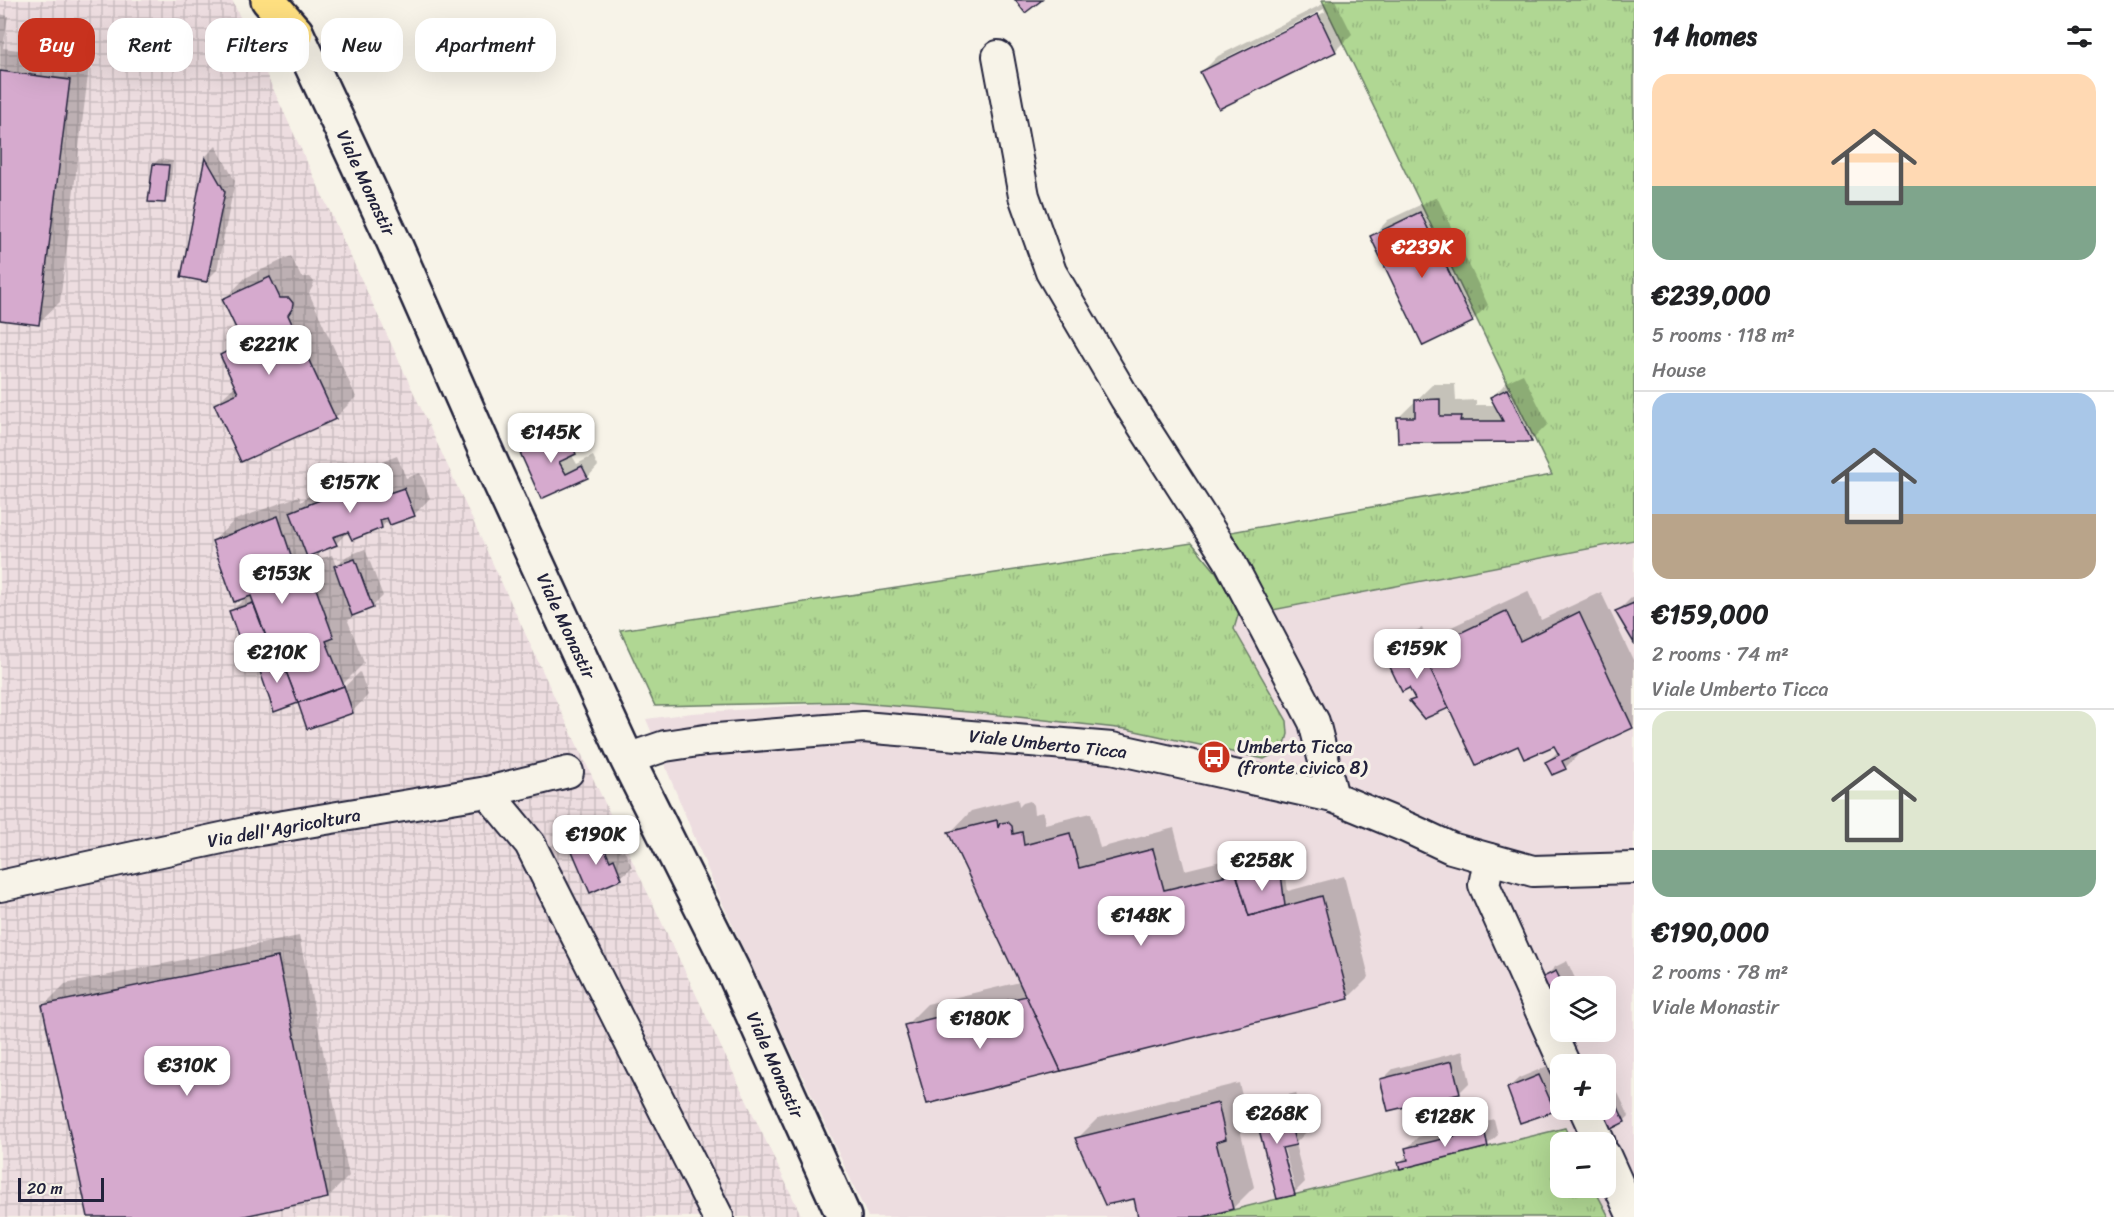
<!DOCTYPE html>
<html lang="en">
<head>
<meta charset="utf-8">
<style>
  :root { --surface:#fff; --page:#f6f6f6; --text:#202124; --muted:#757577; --line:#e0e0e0; --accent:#c8321e }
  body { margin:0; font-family:Sriracha,sans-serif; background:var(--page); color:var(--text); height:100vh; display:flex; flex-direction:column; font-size:22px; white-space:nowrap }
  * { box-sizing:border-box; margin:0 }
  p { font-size:20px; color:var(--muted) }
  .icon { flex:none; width:33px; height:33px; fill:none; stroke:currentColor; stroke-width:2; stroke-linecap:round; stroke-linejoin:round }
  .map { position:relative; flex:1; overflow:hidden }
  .drawer { display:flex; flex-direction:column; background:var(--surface); width:480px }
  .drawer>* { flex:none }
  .hud { position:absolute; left:18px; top:18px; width:570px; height:54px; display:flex; gap:12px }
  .buttons { position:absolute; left:1550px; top:976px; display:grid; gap:12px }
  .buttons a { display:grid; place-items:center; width:66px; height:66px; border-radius:12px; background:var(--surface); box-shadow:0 6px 24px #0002; font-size:30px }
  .scale { position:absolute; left:18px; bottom:15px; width:86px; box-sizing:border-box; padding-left:6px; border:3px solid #22223b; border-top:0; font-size:16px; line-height:21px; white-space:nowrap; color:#22223b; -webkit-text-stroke:4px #f7f3e8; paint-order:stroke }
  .price { position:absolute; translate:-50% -51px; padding:0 14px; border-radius:12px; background:#fff; color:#222; font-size:20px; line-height:39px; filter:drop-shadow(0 2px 3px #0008) }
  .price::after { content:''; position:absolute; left:50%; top:36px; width:18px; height:14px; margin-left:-9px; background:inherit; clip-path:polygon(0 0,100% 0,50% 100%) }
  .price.current { background:var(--accent); color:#fff }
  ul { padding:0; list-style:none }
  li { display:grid; align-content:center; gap:12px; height:318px; padding:0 18px }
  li+li { border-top:2px solid var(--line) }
  li span { display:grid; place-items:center; height:186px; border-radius:18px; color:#555 }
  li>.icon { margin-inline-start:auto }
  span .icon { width:108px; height:108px; fill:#fffc; stroke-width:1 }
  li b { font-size:26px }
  h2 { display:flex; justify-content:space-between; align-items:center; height:72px; padding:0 18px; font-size:26px }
  .tag { padding:0 21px; border-radius:18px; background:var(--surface); box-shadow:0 6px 24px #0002; font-size:21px; line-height:54px }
  .tag.current { background:var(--accent); color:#fff }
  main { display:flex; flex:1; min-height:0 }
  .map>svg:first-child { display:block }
  .built { fill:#eddde0; fill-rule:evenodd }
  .industrial { fill:url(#industrial-grid) }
  .grass { fill:url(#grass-tufts); stroke:#697c67; stroke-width:1.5 }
  .shadow { fill:#0003; fill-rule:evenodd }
  .building { fill:#d6aace; stroke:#22223b; stroke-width:1.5 }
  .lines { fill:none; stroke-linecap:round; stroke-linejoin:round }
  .minor-casing { stroke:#22223b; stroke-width:34 }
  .secondary-casing { stroke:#22223b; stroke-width:38 }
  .trunk-casing { stroke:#22223b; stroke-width:38 }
  .minor { stroke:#f7f3e8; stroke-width:30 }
  .secondary { stroke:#f7f3e8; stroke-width:33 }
  .trunk { stroke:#fedf80; stroke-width:33 }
  .labels { text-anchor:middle; stroke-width:6; stroke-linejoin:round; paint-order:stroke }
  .street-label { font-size:18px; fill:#22223b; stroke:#f7f3e8 }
  .poi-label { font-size:18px; fill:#22223b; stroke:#f7f3e8; text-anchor:start }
</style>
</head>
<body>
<main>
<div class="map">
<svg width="1634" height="1217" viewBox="0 0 1634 1217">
  <defs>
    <pattern id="industrial-grid" width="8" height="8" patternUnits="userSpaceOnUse" patternTransform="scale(1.5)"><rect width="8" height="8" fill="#eddde0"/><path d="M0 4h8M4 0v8" fill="none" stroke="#cbbdc1"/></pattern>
    <pattern id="grass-tufts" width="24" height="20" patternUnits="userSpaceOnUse" patternTransform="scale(1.5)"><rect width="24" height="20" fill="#b0d793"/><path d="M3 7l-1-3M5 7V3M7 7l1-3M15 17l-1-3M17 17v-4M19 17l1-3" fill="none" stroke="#97b880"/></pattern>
  </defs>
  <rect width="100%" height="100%" fill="#f7f3e8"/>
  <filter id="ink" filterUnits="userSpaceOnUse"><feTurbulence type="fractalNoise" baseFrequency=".0167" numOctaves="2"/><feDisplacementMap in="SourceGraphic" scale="12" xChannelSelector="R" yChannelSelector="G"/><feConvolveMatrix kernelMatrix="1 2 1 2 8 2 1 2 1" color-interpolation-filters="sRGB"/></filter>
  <g filter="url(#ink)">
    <path class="built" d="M 1634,540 L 1634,1217 L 1609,1217 L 1594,1188 L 1605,1188 L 1605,1143 L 1572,1143 L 1564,1129 L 1204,1217 L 868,1217 L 714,885 L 646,719 L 692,713 L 847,702 L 1054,719 L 1126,729 L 1225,752 L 1250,658 L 1234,628 L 1239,612 L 1273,610 ZM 1560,987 L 1605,987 L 1605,1032 L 1560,1032 ZM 1560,1065 L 1605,1065 L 1605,1110 L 1560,1110 Z"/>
    <polygon class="industrial" points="0,0 232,0 561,711 802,1217 0,1217"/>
    <g class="grass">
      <polygon points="1322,0 1634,0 1634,540 1273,610 1231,532 1552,475"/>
      <polygon points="1192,543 1216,572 1239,612 1234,629 1287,721 1288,734 1284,749 1264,759 1126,729 981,713 847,702 655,706 620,630"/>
      <polygon points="1565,1128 1572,1143 1560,1143 1560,1188 1594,1188 1609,1217 1204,1217"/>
    </g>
    <g class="shadow">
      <path d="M 1331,0 L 1335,0 L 1352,34 L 1335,51 L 1220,107 L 1202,72 L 1218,56 ZM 1324,9 L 1325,12 L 1219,64 L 1219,61 Z"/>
      <polygon points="0,14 8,16 3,48 90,59 60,302 38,323 0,318"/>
      <polygon points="216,146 235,181 217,270 207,280 183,276 206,156"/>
      <polygon points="159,159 173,161 169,196 164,201 154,164"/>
      <polygon points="1437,197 1488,305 1472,321 1372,237 1388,220"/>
      <polygon points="291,256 301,277 310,277 314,282 313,286 309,293 356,397 335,418 216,404 236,385 222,355 241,335 224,300 245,278"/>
      <polygon points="1523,374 1548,424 1532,440 1399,441 1398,418 1433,384 1455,384 1456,401 1476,400 1476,405 1496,405 1492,397 1508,381"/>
      <polygon points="578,421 586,442 571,454 577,464 593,456 598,466 588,477 542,497 520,448 531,438 558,424 560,429"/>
      <polygon points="397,456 406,478 420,473 430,498 414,515 389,519 382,527 349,530 336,544 318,551 320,559 332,555 336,566 347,556 365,549 383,596 372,607 354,615 348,621 364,663 337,690 339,692 360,672 368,695 352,712 299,701 258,662 231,612 246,597 213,541 235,520 299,496 301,502 308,496 375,470 384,461"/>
      <polygon points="1528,591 1541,620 1601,592 1634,662 1634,725 1584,749 1565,768 1547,762 1558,751 1554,744 1519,744 1449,706 1425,718 1411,701 1416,697 1410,686 1391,665 1397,659 1392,647 1403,636 1422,628 1430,646 1445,630"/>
      <polygon points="1634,595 1634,640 1617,612"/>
      <polygon points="1018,799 1019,807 1023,803 1030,801 1033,805 1034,814 1043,812 1045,824 1091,813 1100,848 1174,828 1185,870 1257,852 1262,869 1285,870 1288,891 1344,876 1369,977 1348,998 905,1026 927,1004 1020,982 950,833 971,811"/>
      <polygon points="611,829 621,851 624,850 632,867 621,877 574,851 585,841"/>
      <polygon points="299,936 349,1176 328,1197 233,1217 89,1217 44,1005 65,984"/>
      <polygon points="1567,961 1579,987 1560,987 1560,1012 1545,977 1555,967"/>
      <polygon points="1463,1051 1470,1082 1459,1093 1382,1080 1393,1069"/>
      <polygon points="1550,1065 1560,1088 1560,1103 1554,1109 1508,1088 1519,1078"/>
      <polygon points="1239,1083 1247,1117 1239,1125 1254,1187 1233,1208 1196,1217 1139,1217 1135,1197 1077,1139 1098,1118"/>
      <path d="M 1296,1093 L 1306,1132 L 1295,1144 L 1305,1182 L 1294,1193 L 1278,1197 L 1256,1111 L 1267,1100 ZM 1279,1141 L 1282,1141 L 1295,1188 L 1292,1188 Z"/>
      <polygon points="1618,1093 1629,1116 1624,1121 1604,1110 1605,1100"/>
      <polygon points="1494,1119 1498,1135 1487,1145 1400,1163 1408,1154 1407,1148 1418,1137"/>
    </g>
    <g class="building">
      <polygon points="1015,0 1042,0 1025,13"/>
      <polygon points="1318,14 1336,52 1219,109 1200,72"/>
      <polygon points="0,71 70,80 39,325 0,320"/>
      <polygon points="205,157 225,192 207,282 181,277"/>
      <polygon points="153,164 169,165 165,203 148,202"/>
      <polygon points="1420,212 1473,322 1423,346 1370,236"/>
      <polygon points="270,277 280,298 289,298 293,303 292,309 288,315 336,419 241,462 214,404 238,393 220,355 243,343 222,299"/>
      <polygon points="1507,389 1532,442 1398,443 1397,417 1415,417 1415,400 1440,399 1440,416 1461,416 1460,421 1503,421 1490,397"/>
      <polygon points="567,431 576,454 559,462 566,474 582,466 588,478 541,499 518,448 547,434 550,439"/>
      <polygon points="381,471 389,493 404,488 415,516 390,525 387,518 380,520 382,528 352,540 348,532 333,537 337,545 307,557 290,512 367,481 366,477"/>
      <polygon points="278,516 299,579 311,575 334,638 326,641 344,686 298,703 280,656 274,658 251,596 234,602 212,541"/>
      <polygon points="355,559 373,608 352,616 334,566"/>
      <polygon points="253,603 274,658 249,666 229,611"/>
      <polygon points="1634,603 1634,643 1615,611"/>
      <polygon points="1506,611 1520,641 1579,612 1633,728 1562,761 1566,769 1552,775 1545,762 1559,755 1554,746 1524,759 1518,746 1476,765 1422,651"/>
      <polygon points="1411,637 1423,664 1427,662 1449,708 1424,719 1409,701 1415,699 1409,688 1402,692 1389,665 1397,662 1390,647"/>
      <polygon points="280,656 298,703 274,712 257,663"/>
      <polygon points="344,686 353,713 307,729 298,703"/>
      <polygon points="997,820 998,828 1000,823 1008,822 1012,826 1013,834 1022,832 1024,845 1070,833 1079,868 1153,849 1164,890 1236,873 1249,916 1322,896 1349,999 1061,1071 948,832"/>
      <polygon points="600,838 610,861 614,859 622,879 590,893 572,851"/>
      <polygon points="1236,873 1281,874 1285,906 1249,916"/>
      <polygon points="278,957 328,1198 240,1217 88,1217 42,1005"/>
      <polygon points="1556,971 1564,987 1560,987 1560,1016 1543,977"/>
      <polygon points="1026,996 1061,1071 927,1104 904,1025"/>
      <polygon points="1452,1061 1460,1094 1388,1111 1380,1079"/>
      <polygon points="1539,1075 1555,1111 1520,1123 1507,1088"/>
      <polygon points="1613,1097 1625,1122 1611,1129 1602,1110 1605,1110 1605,1101"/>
      <polygon points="1218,1103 1226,1139 1216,1142 1233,1209 1203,1217 1138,1217 1134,1199 1105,1205 1075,1138"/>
      <polygon points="1285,1103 1296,1145 1282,1148 1295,1195 1277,1199 1254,1110"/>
      <polygon points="1484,1129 1488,1147 1400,1169 1398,1162 1408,1160 1405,1148"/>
    </g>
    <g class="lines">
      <defs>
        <g id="minor">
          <polyline points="998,56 1024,196 1051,272 1125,398 1229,560 1314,722 1333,797"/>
          <polyline points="627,759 665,746 705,740 863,727 1112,748 1333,797 1408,828 1451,848 1533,871 1634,868"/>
          <polyline points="487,792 530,844 718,1217"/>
          <polyline points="1489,859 1484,885 1565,1065"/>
          <polyline points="0,886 254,831 487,792 568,772"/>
          <polyline points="1585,1110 1600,1143"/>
          <polyline points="1605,1155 1633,1217"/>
        </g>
        <polyline id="secondary" points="296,32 393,240 496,474 627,759 734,973 844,1217"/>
        <polyline id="trunk" points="268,0 296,32"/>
      </defs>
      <use href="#minor" class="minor-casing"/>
      <use href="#secondary" class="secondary-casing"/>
      <use href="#trunk" class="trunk-casing"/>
      <use href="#minor" class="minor"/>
      <use href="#secondary" class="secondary"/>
      <use href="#trunk" class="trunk"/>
    </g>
  </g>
  <defs>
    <symbol id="bus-disc" viewBox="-11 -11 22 22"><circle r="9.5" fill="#c8321e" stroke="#f7f3e8"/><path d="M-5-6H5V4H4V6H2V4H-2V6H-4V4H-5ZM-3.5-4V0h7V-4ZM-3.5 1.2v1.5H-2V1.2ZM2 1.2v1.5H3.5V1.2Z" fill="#fff"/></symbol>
  </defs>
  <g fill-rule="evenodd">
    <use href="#bus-disc" x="1195" y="738" width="38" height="38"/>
  </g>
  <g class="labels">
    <g class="street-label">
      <text transform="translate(366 183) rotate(65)" y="6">Viale Monastir</text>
      <text transform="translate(566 626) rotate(65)" y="6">Viale Monastir</text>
      <text transform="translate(1048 744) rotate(6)" y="6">Viale Umberto Ticca</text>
      <text transform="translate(284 828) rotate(-10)" y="6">Via dell'Agricoltura</text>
      <text transform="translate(775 1065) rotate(66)" y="6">Viale Monastir</text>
    </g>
    <g class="poi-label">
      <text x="1237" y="753">Umberto Ticca<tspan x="1237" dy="21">(fronte civico 8)</tspan></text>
    </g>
  </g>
</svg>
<div class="buttons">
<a><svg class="icon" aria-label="layers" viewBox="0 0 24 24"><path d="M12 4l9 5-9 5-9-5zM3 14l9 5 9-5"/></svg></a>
<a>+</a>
<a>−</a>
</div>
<div class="scale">20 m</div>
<b class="price current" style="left:1422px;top:279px">€239K</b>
<b class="price" style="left:269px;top:376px">€221K</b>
<b class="price" style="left:551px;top:464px">€145K</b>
<b class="price" style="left:350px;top:514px">€157K</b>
<b class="price" style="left:282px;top:605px">€153K</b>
<b class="price" style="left:1417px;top:680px">€159K</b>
<b class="price" style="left:277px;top:684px">€210K</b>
<b class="price" style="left:596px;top:866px">€190K</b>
<b class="price" style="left:1262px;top:892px">€258K</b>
<b class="price" style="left:1141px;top:947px">€148K</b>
<b class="price" style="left:980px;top:1050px">€180K</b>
<b class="price" style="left:187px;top:1097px">€310K</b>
<b class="price" style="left:1277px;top:1145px">€268K</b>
<b class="price" style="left:1445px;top:1148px">€128K</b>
<div class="hud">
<a class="tag current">Buy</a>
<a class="tag">Rent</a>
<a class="tag">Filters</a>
<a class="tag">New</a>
<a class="tag">Apartment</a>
</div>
</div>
<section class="drawer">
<h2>14 homes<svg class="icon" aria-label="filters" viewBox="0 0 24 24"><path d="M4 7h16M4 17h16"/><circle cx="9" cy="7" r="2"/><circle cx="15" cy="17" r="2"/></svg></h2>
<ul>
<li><span style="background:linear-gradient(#ffd9b3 60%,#7fa58c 0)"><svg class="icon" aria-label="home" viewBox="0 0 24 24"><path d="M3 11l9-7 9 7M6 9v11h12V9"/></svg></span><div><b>€239,000</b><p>5 rooms · 118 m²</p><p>House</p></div></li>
<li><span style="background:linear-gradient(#a9c7e8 65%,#b9a48a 0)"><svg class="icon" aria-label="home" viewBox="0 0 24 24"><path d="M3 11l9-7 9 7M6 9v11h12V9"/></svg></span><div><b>€159,000</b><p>2 rooms · 74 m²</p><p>Viale Umberto Ticca</p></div></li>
<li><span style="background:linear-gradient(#dfe7d0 75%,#7fa58c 0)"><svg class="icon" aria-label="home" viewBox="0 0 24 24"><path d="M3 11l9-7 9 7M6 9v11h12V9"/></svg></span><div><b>€190,000</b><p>2 rooms · 78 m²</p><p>Viale Monastir</p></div></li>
</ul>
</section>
</main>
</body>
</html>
